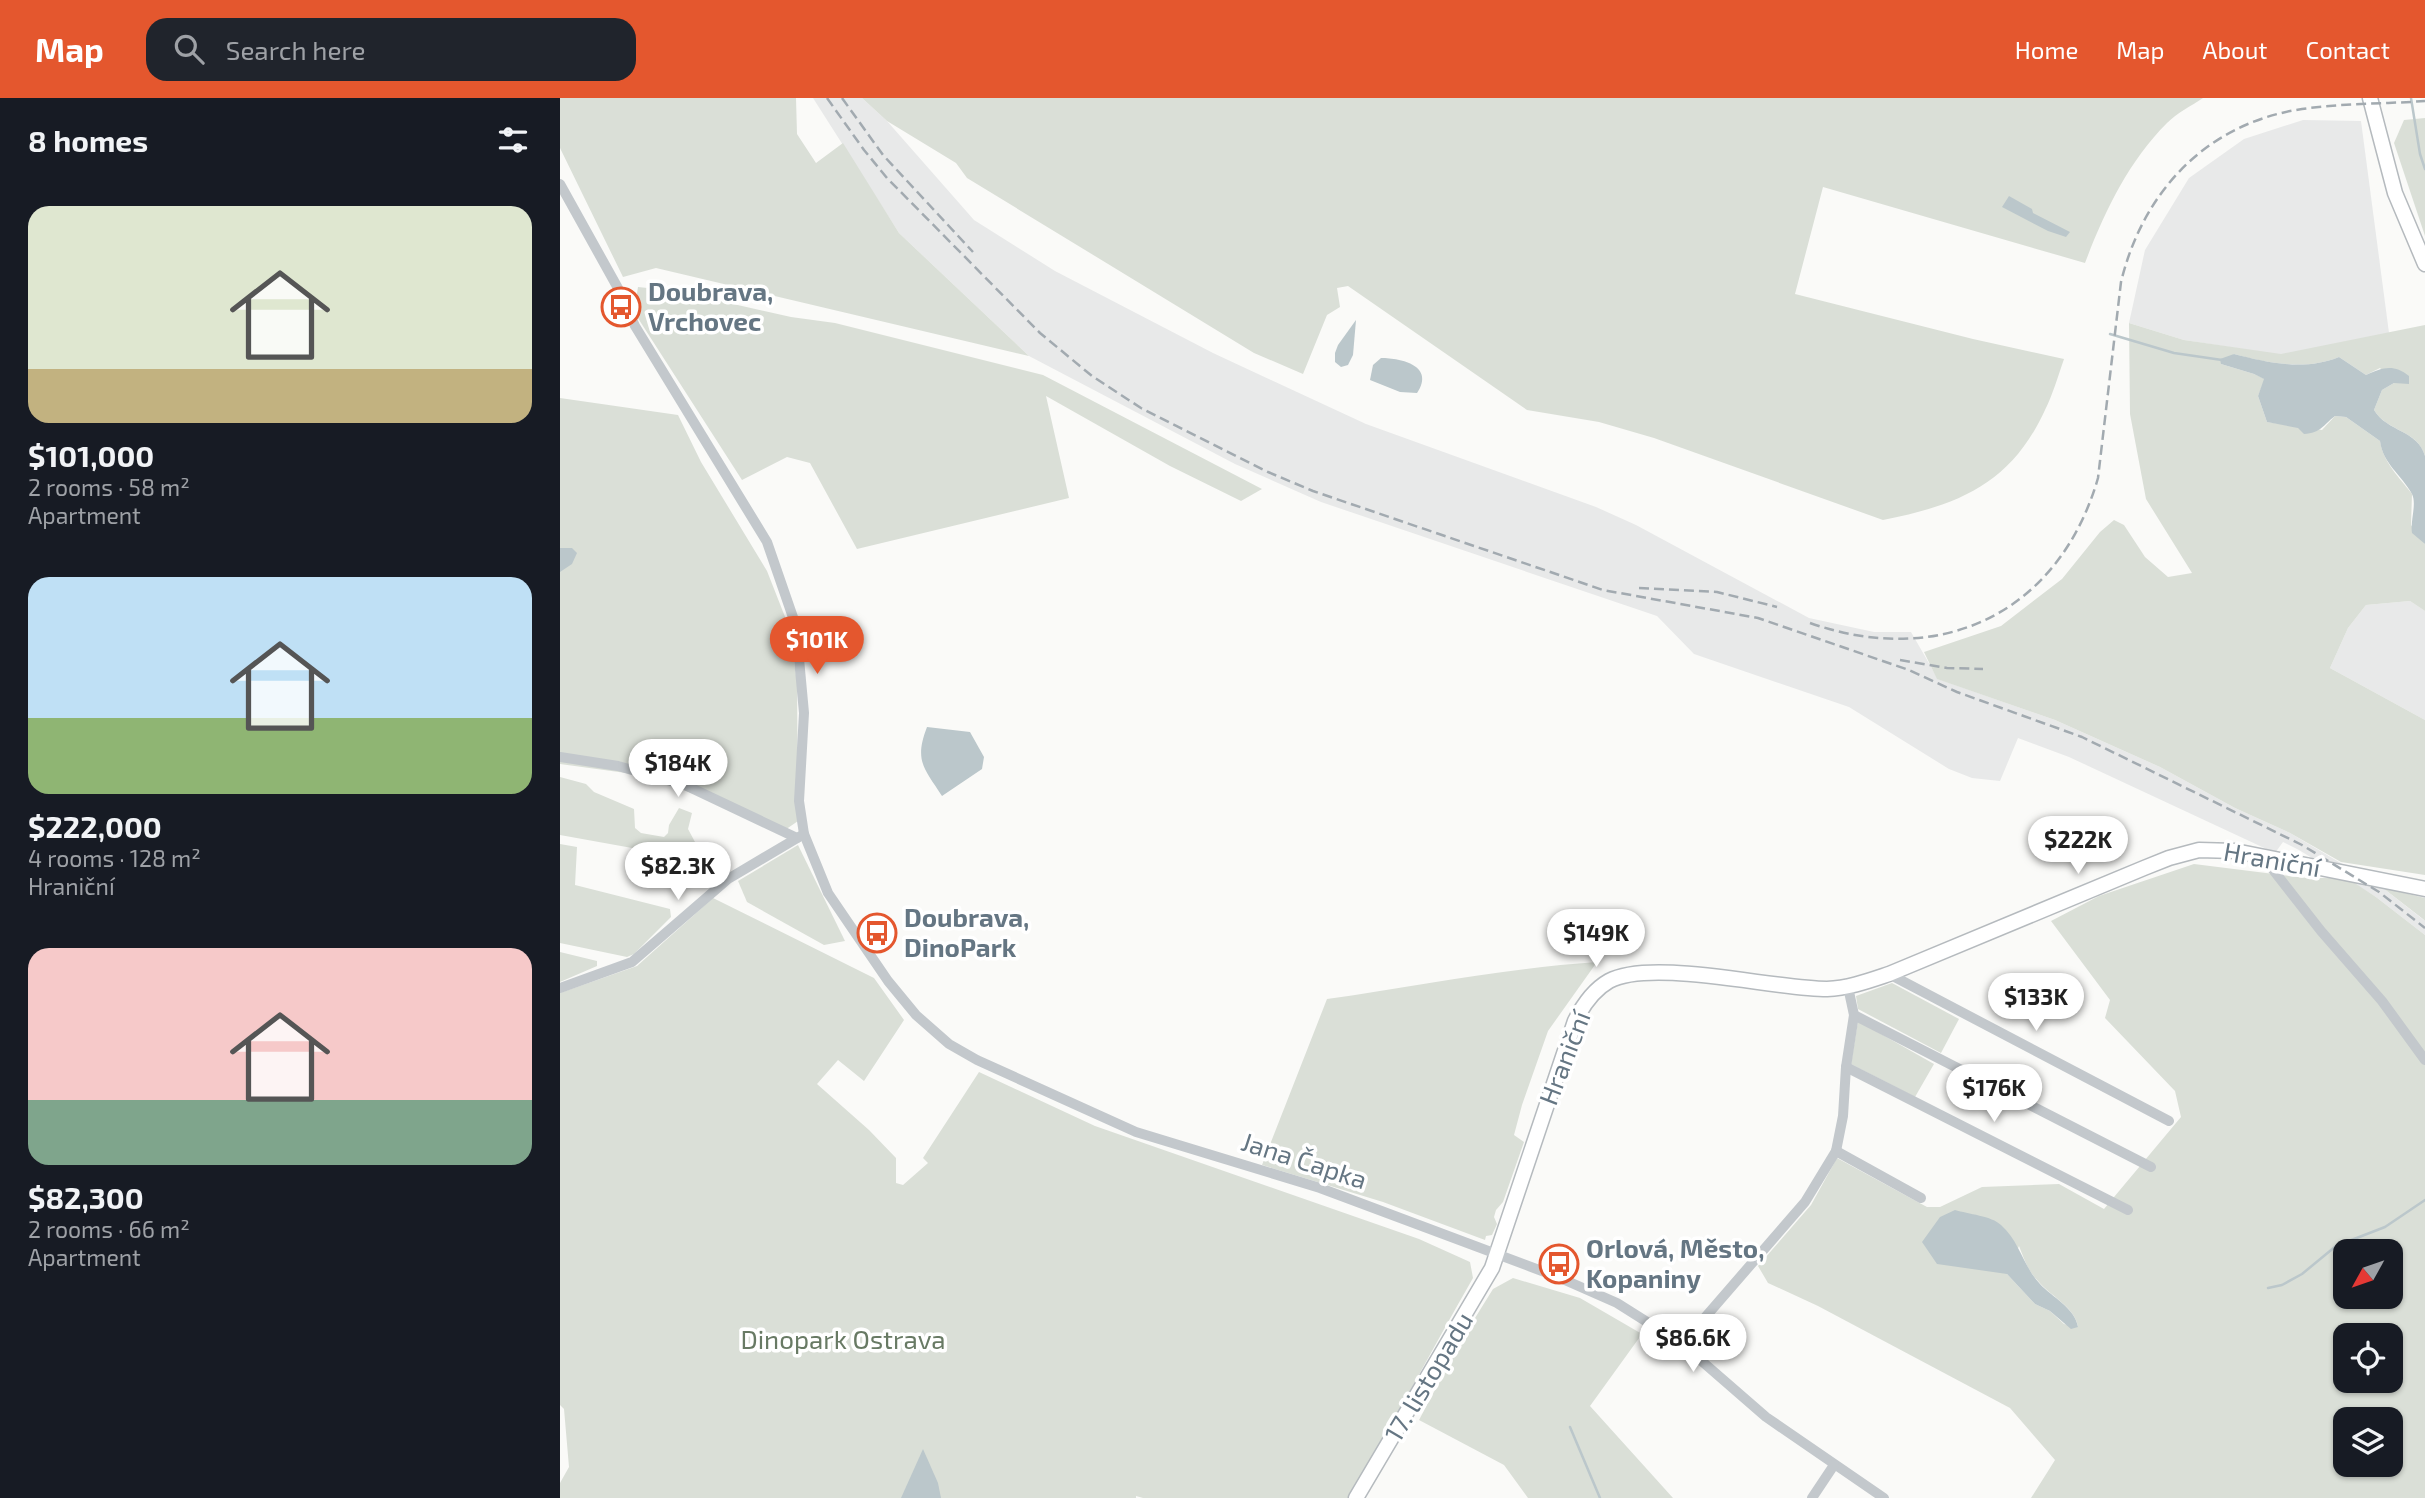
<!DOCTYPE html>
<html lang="en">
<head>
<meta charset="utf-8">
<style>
  :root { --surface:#171b24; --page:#20242c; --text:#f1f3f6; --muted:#9ea1a6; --accent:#e4572e }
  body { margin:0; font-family:"Exo 2",sans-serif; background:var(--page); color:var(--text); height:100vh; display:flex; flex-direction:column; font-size:26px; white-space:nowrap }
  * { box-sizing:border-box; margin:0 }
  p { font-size:23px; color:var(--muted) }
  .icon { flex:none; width:38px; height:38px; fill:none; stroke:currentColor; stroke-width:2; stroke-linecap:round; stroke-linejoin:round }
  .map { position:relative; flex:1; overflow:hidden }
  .drawer { display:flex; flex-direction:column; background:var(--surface); width:560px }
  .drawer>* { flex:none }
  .needle { width:46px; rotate:230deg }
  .buttons { position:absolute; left:1773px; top:1141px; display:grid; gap:14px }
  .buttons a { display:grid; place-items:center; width:70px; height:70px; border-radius:14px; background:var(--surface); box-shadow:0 2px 5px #0004; font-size:35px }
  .price { position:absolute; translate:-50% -60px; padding:0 16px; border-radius:24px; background:#fff; color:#222; font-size:23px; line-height:46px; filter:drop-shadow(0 2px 4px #0008) }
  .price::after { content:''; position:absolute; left:50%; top:42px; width:21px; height:16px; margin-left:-10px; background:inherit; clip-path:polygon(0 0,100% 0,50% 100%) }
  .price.selected { background:var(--accent); color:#fff }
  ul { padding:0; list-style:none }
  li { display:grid; align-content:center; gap:14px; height:371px; padding:0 28px }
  li span { display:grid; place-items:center; height:217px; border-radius:21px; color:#555 }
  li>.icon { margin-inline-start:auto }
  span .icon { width:126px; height:126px; fill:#fffc; stroke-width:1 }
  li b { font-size:30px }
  h2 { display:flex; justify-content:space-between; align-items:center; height:84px; padding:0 28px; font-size:30px }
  header { display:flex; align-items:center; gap:42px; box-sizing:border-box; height:98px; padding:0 35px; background:var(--accent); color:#fff }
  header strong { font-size:33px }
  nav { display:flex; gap:38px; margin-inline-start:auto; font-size:24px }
  .search { width:490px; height:63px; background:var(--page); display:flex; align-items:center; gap:18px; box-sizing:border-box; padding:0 24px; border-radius:21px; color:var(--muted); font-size:26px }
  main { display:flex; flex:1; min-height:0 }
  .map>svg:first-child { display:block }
  .built { fill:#e8e9e9 }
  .green { fill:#dadfd7; fill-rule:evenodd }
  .water { fill:#bbc7cb }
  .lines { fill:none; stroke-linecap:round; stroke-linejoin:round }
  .stream { stroke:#bbc7cb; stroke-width:2.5 }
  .major-casing { stroke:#b5babe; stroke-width:17 }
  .minor { stroke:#c3c8cc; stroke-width:10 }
  .major { stroke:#fff; stroke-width:14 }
  .rail { stroke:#a2aab0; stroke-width:2.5; stroke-dasharray:10 5; stroke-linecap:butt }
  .labels { text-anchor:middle; stroke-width:7; stroke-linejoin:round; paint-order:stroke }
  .poi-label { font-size:26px; font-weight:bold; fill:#657683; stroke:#fff; text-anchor:start }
  .street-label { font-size:26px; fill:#657683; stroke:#fff }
  .park-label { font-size:26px; fill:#687a64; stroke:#fff }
</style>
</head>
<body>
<header>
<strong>Map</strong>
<div class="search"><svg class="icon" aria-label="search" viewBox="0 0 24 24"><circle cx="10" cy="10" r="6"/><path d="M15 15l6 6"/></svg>Search here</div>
<nav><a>Home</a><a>Map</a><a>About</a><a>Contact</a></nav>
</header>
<main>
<section class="drawer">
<h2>8 homes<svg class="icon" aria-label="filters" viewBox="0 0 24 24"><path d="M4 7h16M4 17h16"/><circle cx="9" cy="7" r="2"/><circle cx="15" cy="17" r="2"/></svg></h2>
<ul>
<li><span style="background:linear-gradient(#dfe7d0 75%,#c2b280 0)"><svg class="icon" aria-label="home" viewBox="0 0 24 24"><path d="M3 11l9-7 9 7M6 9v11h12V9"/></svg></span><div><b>$101,000</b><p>2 rooms · 58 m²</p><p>Apartment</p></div></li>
<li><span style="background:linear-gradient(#bfe0f5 65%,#8fb573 0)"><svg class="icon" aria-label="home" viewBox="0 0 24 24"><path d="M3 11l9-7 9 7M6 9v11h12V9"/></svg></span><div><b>$222,000</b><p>4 rooms · 128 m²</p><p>Hraniční</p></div></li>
<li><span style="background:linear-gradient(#f6c9c9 70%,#7fa58c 0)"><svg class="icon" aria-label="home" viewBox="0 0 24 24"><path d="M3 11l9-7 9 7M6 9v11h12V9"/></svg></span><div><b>$82,300</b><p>2 rooms · 66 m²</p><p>Apartment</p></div></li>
</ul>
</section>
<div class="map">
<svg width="1865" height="1400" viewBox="0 0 1865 1400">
  <rect width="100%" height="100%" fill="#fafaf8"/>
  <g class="built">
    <polygon points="253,0 302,0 327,23 414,122 495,173 653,255 806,326 1036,409 1076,427 1249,520 1314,534 1351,534 1378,581 1495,622 1600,669 1675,710 1730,735 1823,790 1865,823 1865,837 1816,799 1739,752 1723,744 1715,755 1509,659 1458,640 1440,683 1412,680 1389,671 1289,609 1134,556 1097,518 761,404 675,366 469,258 339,135"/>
    <polygon points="1743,22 1801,23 1829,235 1721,257 1624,242 1569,225 1585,152 1629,80 1684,41"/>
    <polygon points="1850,503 1865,513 1865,622 1770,570 1788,530 1806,507"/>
  </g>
  <g class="green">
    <polygon points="0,0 236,0 237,36 256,65 283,45 339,135 469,258 96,170 63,179 0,50"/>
    <path d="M 302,0 L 1643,0 C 1631,8 1617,15 1607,25 C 1568,64 1544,115 1525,165 L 1263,89 L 1235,196 L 1413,241 L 1504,261 C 1498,278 1493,296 1485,312 C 1451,386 1399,407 1323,422 L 1094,340 L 1039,324 L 967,312 L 788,188 L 777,190 L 780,209 L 767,217 L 743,276 L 694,255 L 407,80 L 396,65 L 327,23 Z"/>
    <polygon points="1865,20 1865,138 1834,45 1844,22"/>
    <polygon points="78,189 116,193 231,219 275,225 483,277 702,391 681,403 610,368 486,298 509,400 297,451 250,365 227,359 182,382 74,214"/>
    <path d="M 1569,225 L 1624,242 L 1721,256 L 1865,227 L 1865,358 C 1857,331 1827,334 1814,312 L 1822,292 L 1834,285 L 1820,270 L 1806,277 L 1779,259 C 1745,273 1708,265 1674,256 L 1661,266 L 1694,276 L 1705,281 L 1698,298 L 1707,324 L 1762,332 L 1775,318 L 1786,319 L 1820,343 C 1823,364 1839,379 1852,396 L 1851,427 L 1865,446 L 1865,513 L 1850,503 L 1806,507 L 1788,530 L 1770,570 L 1865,622 L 1865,777 L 1781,764 L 1730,735 L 1675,710 L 1600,669 L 1495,622 L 1377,581 L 1364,554 L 1441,528 L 1502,481 L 1540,434 L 1554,422 L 1564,427 L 1585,459 L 1608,479 L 1632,475 L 1586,401 L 1570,316 Z"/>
    <polygon points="0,300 118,317 141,364 207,473 229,529 237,584 238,723 225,732 88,678 0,666"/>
    <polygon points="0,679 26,686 34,694 74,711 75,730 81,735 104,739 108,735 109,727 119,710 132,715 128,731 135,744 134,757 122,759 0,737"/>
    <polygon points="0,746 17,749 15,787 110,811 111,819 74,856 67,859 0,845"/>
    <polygon points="238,747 285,843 264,847 187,804 178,783"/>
    <path d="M 1634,766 L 1747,780 L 1787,780 L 1816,799 L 1865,837 L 1865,1400 L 1471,1400 L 1495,1362 L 1450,1310 L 1258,1208 L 1208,1185 L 1198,1168 L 1251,1107 L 1277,1060 L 1367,1109 L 1380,1109 L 1422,1089 L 1499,1086 L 1544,1111 L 1621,1019 L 1615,993 L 1545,920 L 1550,902 L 1491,823 L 1539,798 ZM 1459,1148 C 1464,1161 1468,1173 1478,1183 C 1490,1198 1515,1209 1518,1229 L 1504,1226 L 1490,1213 L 1475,1206 L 1447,1176 ZM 1785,1153 L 1830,1153 L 1830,1199 L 1785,1199 ZM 1785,1237 L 1830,1237 L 1830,1283 L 1785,1283 ZM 1785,1321 L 1830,1321 L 1830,1367 L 1785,1367 Z"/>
    <polygon points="1823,790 1865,800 1865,823 1863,821"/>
    <path d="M 153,800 L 314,880 L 344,922 L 304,983 L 278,962 L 257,986 L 309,1032 L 336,1060 L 336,1085 L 343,1087 L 368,1065 L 363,1060 L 419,974 L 535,1028 L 859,1141 L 910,1164 L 913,1180 C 871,1253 832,1328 788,1400 L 583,1400 L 576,1398 L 576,1400 L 0,1400 L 0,1385 L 9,1369 L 4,1311 L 0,1307 L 0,895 L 77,868 Z"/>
    <polygon points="0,854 37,863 37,868 0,884"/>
    <path d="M 1037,864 L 988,933 L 962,1007 L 954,1037 L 964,1044 L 943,1104 L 936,1112 L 934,1119 L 937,1126 L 932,1137 L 926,1138 L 925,1142 L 823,1104 L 702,1067 L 767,901 C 857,888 947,870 1037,864 Z"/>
    <polygon points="1332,885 1399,921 1381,955 1298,911 1296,898"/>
    <polygon points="1298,923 1374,966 1355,999 1291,966"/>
    <polygon points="953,1180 1020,1200 1082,1236 1030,1308 1113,1400 968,1400 944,1367 859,1322 902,1241 933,1191"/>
  </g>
  <g class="water">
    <polygon points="1449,98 1472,111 1473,115 1510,134 1506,139 1488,133 1442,109"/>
    <polygon points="796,222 793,257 788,267 781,269 775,264 775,255 778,247"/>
    <path d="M 1674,256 C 1709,265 1745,273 1779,259 L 1806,277 C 1823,269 1834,266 1849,278 L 1849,286 L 1834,285 L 1822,292 L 1814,312 C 1827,334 1858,332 1865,358 L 1865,446 L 1852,435 C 1850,423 1857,406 1852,396 C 1841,376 1823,366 1820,343 L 1786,319 L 1775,318 C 1763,327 1761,335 1744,336 L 1738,330 L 1707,324 L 1698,298 L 1704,281 L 1694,276 L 1661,266 L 1660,261 Z"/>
    <path d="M 821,260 C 842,260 875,268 857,295 L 840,294 L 810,282 L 813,267 Z"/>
    <polygon points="0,450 12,450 17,455 12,466 0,474"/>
    <path d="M 367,629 L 410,634 L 424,659 L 422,671 L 382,698 C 364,670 354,663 367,629 Z"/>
    <path d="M 1395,1112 C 1408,1116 1432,1118 1441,1127 C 1460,1144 1463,1168 1480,1186 C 1492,1199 1515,1210 1518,1229 L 1511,1231 L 1490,1213 L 1475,1206 L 1447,1176 L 1377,1166 L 1362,1144 L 1380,1119 Z"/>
    <polygon points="363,1351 378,1385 381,1400 341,1400"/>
  </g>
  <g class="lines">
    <g class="stream">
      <polyline points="1851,0 1860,56 1865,71"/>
      <polyline points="1550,236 1614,255 1662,262"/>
      <polyline points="1708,1190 1722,1187 1742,1176 1776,1148 1825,1129 1865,1102"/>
      <polyline points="1010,1329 1040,1400"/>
    </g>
    <defs>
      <g id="major">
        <polyline points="1810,0 1835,95 1865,166"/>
        <path d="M 796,1400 L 932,1170 L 1015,923 C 1023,907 1033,892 1049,883 C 1092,860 1214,891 1267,891 C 1289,890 1308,883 1329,876 L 1584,770 L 1609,760 L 1639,752 L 1675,753 L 1865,791"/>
      </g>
    </defs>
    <use href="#major" class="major-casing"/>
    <g class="minor">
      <polyline points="0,86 59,192 75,228 207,444 236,528 244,615 239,703 244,736 268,795 328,883 356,917 389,946 417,962 576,1034 760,1090 998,1179 1057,1205 1122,1246 1206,1319 1324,1400"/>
      <polyline points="0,659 58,668 125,687 237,740"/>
      <polyline points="1703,759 1761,833 1822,903 1865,962"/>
      <polyline points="1329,876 1609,1023"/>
      <polyline points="0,890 72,864 168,781 244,736"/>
      <polyline points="1294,917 1591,1069"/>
      <polyline points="1286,969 1568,1112"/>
      <polyline points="1276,1053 1361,1100"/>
      <polyline points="1122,1246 1245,1104 1276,1053 1283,1018 1286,969 1294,917 1288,889"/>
      <polyline points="1252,1400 1274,1367"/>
    </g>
    <use href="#major" class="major"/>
    <g class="rail">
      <polyline points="267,0 304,52 327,80 480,235 532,278 581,310 708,374 753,393 1043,492 1198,520 1349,572 1397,594 1522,639 1742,747 1819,794 1865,830"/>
      <polyline points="282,0 323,57 413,154"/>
      <polyline points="1079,490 1157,494 1217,509"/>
      <path d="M 1250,525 C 1381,571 1499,515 1538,380 L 1561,184 C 1583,93 1647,25 1742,11 C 1783,5 1824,6 1865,3"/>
      <polyline points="1340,562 1387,570 1423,571"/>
    </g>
  </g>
  <defs>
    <symbol id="bus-ring" viewBox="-11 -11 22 22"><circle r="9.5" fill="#fff" stroke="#e4572e" stroke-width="1.5"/><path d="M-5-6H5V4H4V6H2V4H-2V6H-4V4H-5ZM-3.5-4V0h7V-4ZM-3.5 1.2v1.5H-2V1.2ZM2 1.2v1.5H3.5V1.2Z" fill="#e4572e"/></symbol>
  </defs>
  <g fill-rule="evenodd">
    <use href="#bus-ring" x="39" y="187" width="44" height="44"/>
    <use href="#bus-ring" x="295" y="813" width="44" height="44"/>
    <use href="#bus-ring" x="977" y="1144" width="44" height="44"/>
  </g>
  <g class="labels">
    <g class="poi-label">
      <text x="88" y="203">Doubrava,<tspan x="88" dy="30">Vrchovec</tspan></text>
      <text x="344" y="829">Doubrava,<tspan x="344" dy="30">DinoPark</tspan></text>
      <text x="1026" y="1160">Orlová, Město,<tspan x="1026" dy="30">Kopaniny</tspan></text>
    </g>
    <g class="street-label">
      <text transform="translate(1712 762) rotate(10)" y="9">Hraniční</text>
      <text transform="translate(1005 960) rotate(-69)" y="9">Hraniční</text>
      <text transform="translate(744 1063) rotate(18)" y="9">Jana Čapka</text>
      <text transform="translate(869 1279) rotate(-59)" y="9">17. listopadu</text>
    </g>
    <g class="park-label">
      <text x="283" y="1251">Dinopark Ostrava</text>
    </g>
  </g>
</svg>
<div class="buttons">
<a><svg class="needle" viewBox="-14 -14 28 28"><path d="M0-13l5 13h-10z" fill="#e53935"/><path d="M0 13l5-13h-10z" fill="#9ea1a6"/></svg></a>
<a><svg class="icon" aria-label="locate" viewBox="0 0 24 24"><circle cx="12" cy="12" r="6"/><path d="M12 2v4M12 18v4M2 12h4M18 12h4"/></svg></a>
<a><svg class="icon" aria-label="layers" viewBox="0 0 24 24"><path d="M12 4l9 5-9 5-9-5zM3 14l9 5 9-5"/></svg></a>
</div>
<b class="price selected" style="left:257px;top:578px">$101K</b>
<b class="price" style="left:118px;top:701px">$184K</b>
<b class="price" style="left:1518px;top:778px">$222K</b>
<b class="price" style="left:118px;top:804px">$82.3K</b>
<b class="price" style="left:1036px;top:871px">$149K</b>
<b class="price" style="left:1476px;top:935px">$133K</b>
<b class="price" style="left:1434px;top:1026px">$176K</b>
<b class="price" style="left:1133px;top:1276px">$86.6K</b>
</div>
</main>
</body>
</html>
